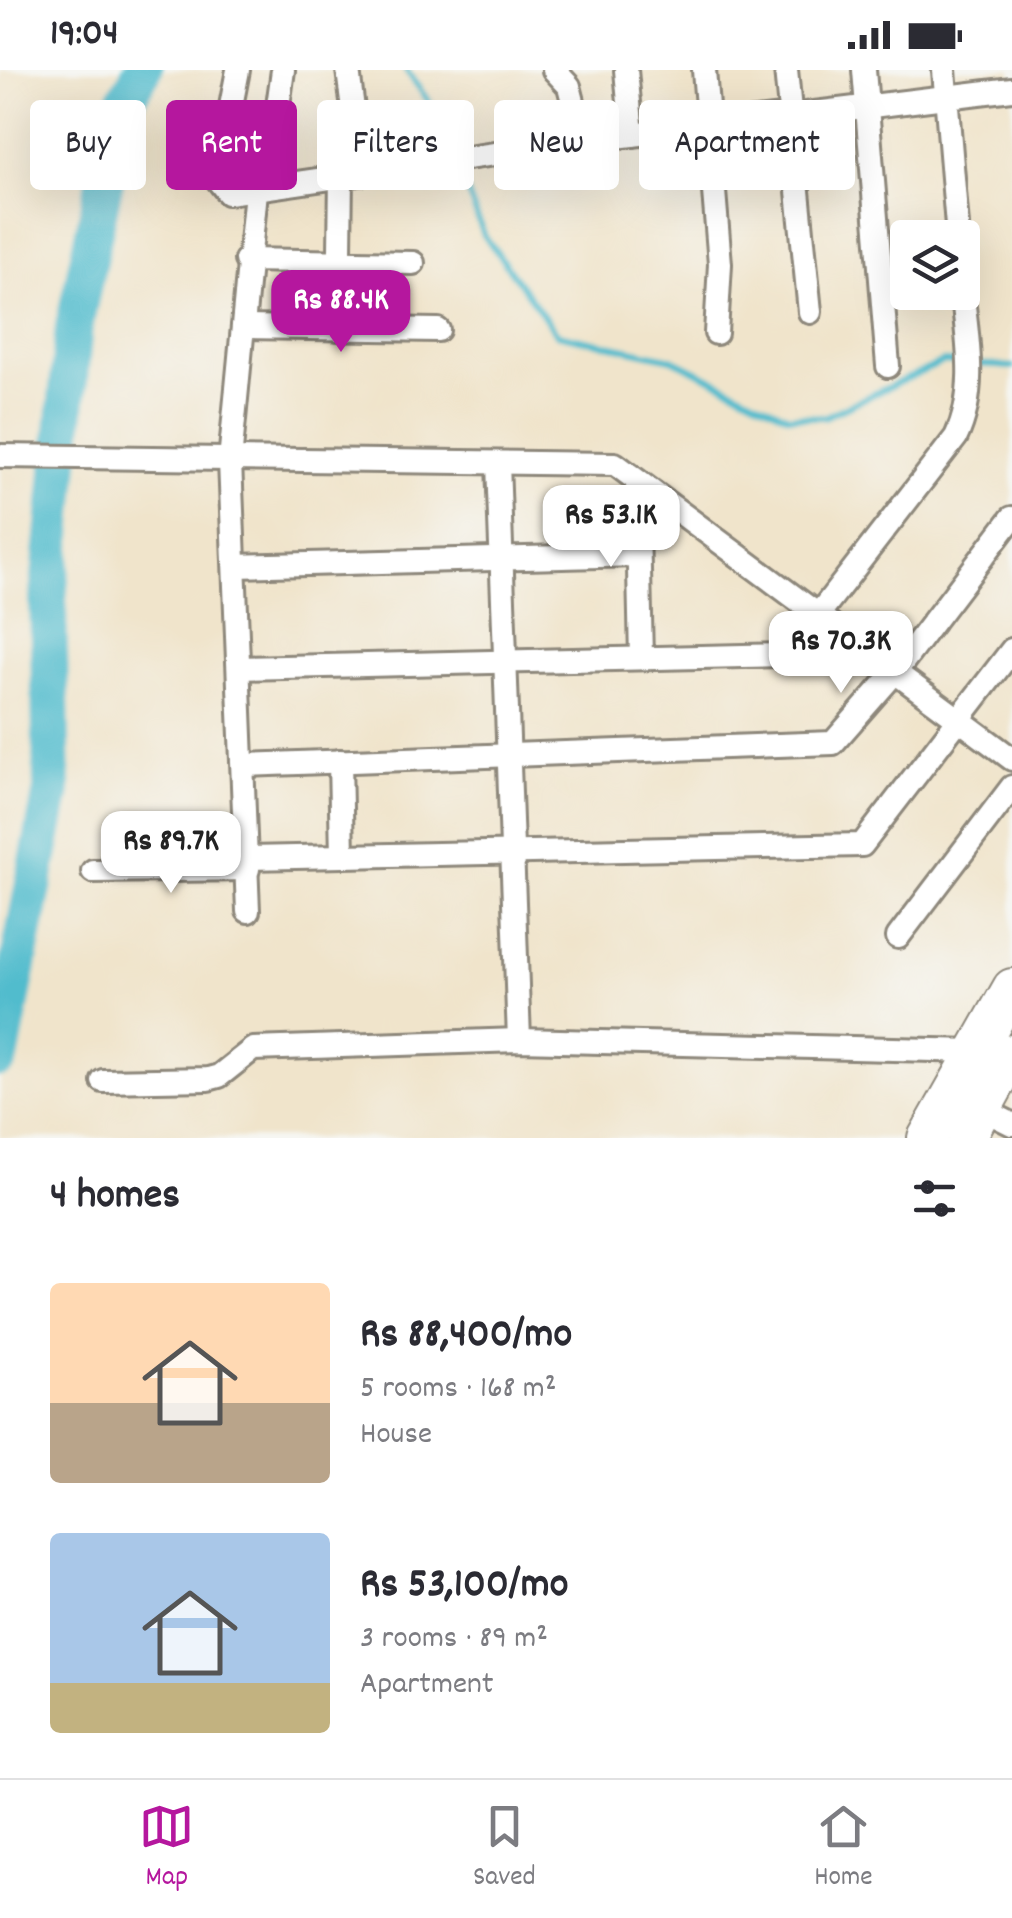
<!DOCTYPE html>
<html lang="en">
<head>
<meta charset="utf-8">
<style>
  :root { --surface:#fff; --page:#f7f7f7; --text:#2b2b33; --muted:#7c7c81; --line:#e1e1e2; --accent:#b5179e }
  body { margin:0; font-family:Dekko,sans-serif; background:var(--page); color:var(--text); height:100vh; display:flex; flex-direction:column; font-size:38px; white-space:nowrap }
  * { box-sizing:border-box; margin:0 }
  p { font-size:32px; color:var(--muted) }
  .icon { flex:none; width:55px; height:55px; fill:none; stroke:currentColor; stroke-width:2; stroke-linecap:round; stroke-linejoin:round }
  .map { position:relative; height:1068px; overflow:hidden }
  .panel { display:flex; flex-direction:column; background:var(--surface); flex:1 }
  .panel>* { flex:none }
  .banner { position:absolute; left:30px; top:30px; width:952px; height:90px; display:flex; gap:20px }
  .tools { position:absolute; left:890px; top:150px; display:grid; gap:20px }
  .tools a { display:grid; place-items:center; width:90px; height:90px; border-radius:10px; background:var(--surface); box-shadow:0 10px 40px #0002; font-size:50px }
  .price { position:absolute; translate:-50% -85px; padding:0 22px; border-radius:20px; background:#fff; color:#222; font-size:32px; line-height:65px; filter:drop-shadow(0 2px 5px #0008) }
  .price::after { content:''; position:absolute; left:50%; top:60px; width:30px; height:22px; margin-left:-15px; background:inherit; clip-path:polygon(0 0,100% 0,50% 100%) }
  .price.active { background:var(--accent); color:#fff }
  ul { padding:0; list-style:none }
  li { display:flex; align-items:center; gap:30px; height:250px; padding:0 50px }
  li span { display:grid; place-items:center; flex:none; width:280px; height:200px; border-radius:10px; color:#555 }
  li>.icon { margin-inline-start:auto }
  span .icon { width:120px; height:120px; fill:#fffc; stroke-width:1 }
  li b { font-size:42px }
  h2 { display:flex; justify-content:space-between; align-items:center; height:120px; padding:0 50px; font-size:42px }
  .chip { padding:0 35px; border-radius:10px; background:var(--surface); box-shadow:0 10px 40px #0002; font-size:35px; line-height:90px }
  .chip.active { background:var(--accent); color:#fff }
  .status { display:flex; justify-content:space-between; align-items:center; height:70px; padding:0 50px; background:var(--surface); direction:ltr }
  .status svg { height:28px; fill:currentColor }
  .menu { display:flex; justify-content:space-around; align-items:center; height:140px; border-top:2px solid var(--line); background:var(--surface); font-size:28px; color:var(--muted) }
  .menu a { display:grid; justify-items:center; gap:5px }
  .menu .active { color:var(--accent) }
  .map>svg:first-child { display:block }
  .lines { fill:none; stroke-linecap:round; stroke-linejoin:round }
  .stream { stroke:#51bccd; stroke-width:6 }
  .river { stroke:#51bccd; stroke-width:38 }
  .minor-casing { stroke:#8e887b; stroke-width:28 }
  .primary-casing { stroke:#8e887b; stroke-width:42 }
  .minor { stroke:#fff; stroke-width:22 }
  .primary { stroke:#fff; stroke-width:38 }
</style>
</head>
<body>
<div class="status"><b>19:04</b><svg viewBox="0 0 49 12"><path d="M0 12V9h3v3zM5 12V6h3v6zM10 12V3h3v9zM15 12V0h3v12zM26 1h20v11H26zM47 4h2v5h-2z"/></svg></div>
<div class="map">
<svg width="1012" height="1068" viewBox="0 0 1012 1068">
  <rect width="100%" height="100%" fill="#f6f6f2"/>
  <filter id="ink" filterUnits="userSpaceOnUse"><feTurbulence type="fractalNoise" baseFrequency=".01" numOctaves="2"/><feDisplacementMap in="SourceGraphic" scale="20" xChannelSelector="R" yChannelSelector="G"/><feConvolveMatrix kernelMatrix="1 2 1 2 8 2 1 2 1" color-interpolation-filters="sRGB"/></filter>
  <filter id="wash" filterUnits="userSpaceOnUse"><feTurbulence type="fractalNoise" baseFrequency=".0048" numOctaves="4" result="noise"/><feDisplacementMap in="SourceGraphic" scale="40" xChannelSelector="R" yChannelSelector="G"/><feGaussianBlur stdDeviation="2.25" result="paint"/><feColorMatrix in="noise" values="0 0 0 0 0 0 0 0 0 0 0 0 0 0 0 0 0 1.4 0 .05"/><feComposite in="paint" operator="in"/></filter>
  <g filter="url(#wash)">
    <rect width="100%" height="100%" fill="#f0e4cb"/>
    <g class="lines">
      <g class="stream">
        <polyline points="406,0 447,57"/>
        <polyline points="460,103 484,165 557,264 672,289 788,346 824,347 943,292 1012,297"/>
      </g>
      <polyline class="river" points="0,988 52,720 48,528 74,256 120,39 143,0"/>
    </g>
  </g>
  <g filter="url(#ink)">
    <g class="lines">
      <defs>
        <g id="minor">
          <polyline points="238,0 217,109 228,123 583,71 1012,19"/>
          <polyline points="348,0 361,101"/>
          <polyline points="554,0 569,16 583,71"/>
          <polyline points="626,0 632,65"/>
          <polyline points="704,0 720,194 716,263"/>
          <polyline points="786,0 810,242"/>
          <polyline points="864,0 888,296"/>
          <polyline points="944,0 958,168"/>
          <polyline points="267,115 283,0"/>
          <polyline points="246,190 413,193"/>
          <polyline points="243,257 438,260"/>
          <polyline points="339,259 341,104"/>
          <polyline points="0,386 615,394 1012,689"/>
          <polyline points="498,393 519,970"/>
          <polyline points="637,411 641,588"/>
          <polyline points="235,496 637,485"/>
          <path d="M 818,545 L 956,367 C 978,321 967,267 962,219"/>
          <polyline points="239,598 869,583"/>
          <polyline points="340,691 342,786"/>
          <polyline points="244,695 833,673 896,601 1012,448"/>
          <polyline points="248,788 862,775 1012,580"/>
          <polyline points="93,801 248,799"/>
          <polyline points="248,841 230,391 256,121"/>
          <polyline points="898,867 1012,717"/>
          <polyline points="103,1011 208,1009 219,1006 253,979 519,970 975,981 984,985"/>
          <polyline points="982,1039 1012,1054"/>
        </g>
        <g id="primary">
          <polyline points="927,1068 1012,918"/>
          <polyline points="966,1068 1012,984"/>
        </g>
      </defs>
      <use href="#minor" class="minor-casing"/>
      <use href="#primary" class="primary-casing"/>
      <use href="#minor" class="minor"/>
      <use href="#primary" class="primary"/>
    </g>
  </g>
</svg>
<div class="tools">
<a><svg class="icon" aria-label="layers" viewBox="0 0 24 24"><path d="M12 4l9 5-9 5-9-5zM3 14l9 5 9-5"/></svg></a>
</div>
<b class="price active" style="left:341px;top:285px">Rs 88.4K</b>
<b class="price" style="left:611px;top:500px">Rs 53.1K</b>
<b class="price" style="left:841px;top:626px">Rs 70.3K</b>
<b class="price" style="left:171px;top:826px">Rs 89.7K</b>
<div class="banner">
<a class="chip">Buy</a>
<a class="chip active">Rent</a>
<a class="chip">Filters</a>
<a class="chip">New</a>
<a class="chip">Apartment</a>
</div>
</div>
<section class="panel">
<h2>4 homes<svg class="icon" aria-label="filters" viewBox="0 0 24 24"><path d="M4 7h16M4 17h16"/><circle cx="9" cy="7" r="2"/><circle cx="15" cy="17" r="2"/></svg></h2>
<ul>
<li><span style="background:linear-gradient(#ffd9b3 60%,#b9a48a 0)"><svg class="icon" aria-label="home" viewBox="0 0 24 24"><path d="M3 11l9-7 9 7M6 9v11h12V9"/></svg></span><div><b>Rs 88,400/mo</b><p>5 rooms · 168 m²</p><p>House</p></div></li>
<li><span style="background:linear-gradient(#a9c7e8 75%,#c2b280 0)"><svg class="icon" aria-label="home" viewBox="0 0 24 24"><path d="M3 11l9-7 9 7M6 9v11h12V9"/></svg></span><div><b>Rs 53,100/mo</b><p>3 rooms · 89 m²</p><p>Apartment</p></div></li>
</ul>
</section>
<nav class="menu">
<a class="active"><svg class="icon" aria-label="map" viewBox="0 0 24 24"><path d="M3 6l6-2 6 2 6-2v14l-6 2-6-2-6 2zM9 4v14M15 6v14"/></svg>Map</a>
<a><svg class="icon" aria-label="saved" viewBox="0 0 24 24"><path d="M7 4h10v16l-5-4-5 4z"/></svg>Saved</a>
<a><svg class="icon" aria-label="home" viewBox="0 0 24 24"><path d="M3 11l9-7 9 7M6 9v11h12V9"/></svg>Home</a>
</nav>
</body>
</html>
